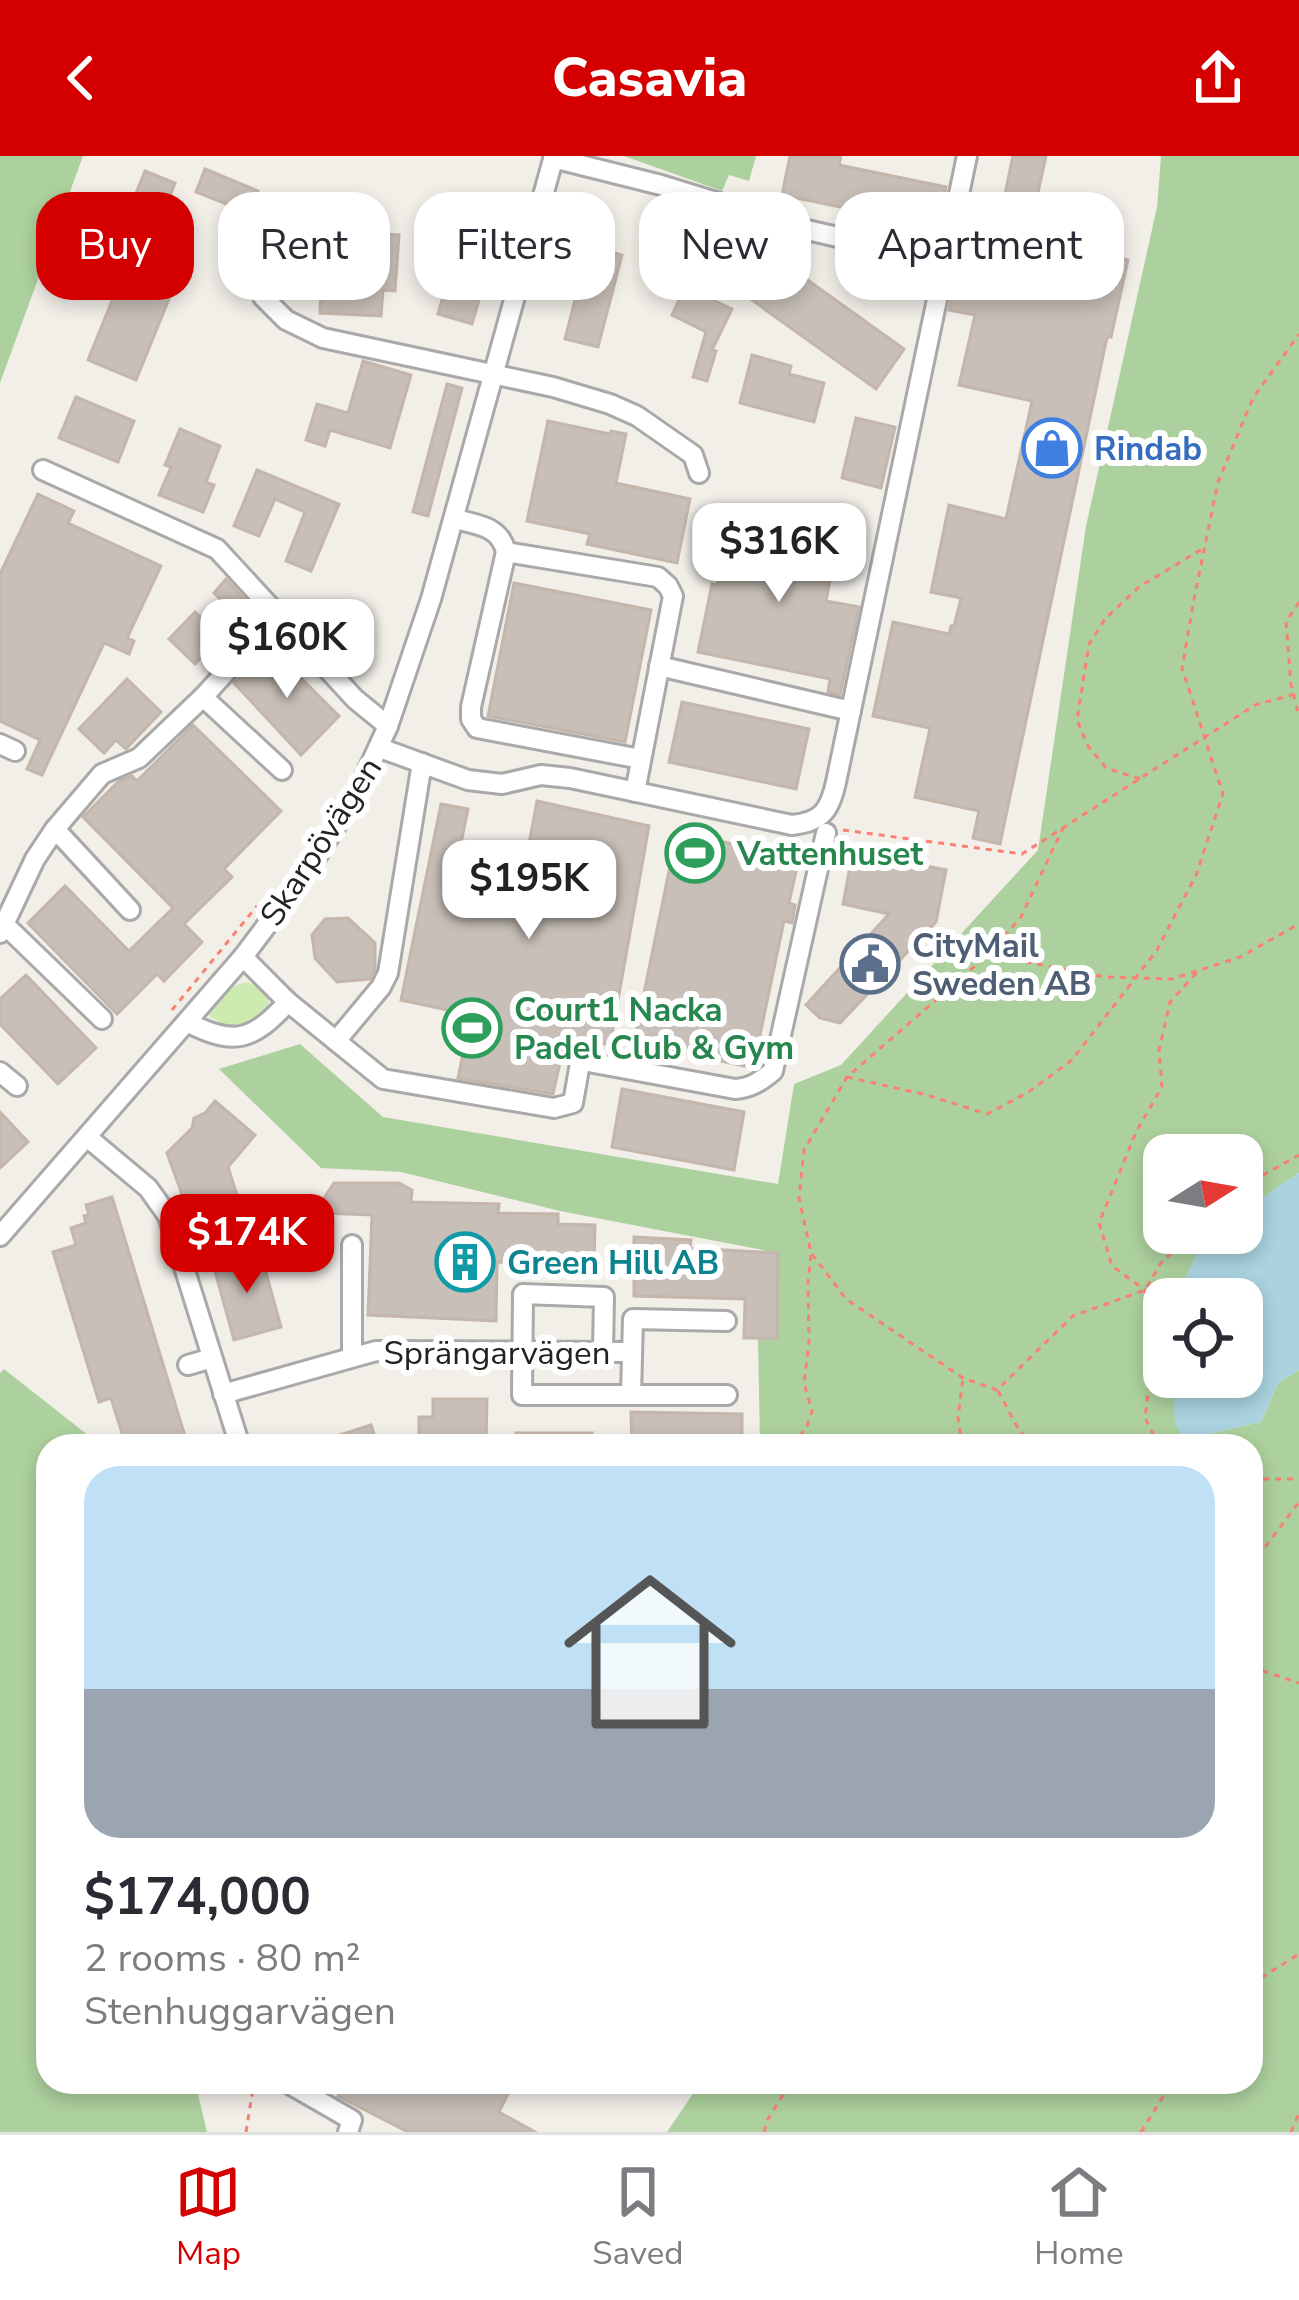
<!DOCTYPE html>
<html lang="en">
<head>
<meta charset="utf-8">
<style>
  :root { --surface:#fff; --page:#f2f2f3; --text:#2b2b33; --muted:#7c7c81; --line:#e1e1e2; --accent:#d40000 }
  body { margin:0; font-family:"Nunito Sans",sans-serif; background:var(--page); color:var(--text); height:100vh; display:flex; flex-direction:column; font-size:45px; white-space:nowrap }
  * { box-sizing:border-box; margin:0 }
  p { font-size:39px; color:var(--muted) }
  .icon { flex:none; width:66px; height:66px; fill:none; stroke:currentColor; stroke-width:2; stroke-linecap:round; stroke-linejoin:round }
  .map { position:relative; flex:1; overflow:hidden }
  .side { position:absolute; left:36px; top:1278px; width:1227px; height:660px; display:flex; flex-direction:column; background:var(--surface); border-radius:36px; box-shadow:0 6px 18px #0003 }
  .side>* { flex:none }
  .guide { position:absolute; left:36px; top:36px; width:1227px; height:108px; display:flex; gap:24px }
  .needle { width:78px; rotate:79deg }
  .fabs { position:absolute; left:1143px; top:978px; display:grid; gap:24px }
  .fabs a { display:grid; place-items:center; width:120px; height:120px; border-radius:24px; background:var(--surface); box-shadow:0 6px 18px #0003; font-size:60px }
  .price { position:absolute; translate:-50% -102px; padding:0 27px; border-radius:24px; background:#fff; color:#222; font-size:39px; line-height:78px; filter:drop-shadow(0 3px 6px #0008) }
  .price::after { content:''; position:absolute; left:50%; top:72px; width:36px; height:27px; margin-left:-18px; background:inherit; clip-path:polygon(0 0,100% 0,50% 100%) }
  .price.selected { background:var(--accent); color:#fff }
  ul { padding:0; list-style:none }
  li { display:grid; align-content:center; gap:24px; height:636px; padding:0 48px }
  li+li { border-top:3px solid var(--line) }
  li span { display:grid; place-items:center; height:372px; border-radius:36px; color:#555 }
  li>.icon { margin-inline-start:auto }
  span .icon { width:216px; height:216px; fill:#fffc; stroke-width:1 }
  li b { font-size:51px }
  .chip { padding:0 42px; border-radius:36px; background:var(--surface); box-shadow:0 6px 18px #0003; font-size:42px; line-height:108px }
  .chip.selected { background:var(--accent); color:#fff }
  header { display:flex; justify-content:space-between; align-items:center; height:156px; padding:0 48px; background:var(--accent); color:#fff; font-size:54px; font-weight:800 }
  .menu { display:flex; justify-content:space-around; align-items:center; height:168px; border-top:3px solid var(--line); background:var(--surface); font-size:33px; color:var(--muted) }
  .menu a { display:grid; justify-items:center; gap:6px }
  .menu .selected { color:var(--accent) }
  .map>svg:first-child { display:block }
  .grass { fill:#cdebb0 }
  .forest { fill:#add19e }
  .water { fill:#aad3df }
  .building { fill:#c7bfb8; stroke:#c4b6ab; stroke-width:3 }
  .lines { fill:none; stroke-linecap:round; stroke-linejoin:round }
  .minor-casing { stroke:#a9a9a9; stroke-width:24 }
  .path { stroke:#fa8072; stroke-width:3; stroke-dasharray:6 6; stroke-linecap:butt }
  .minor { stroke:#fff; stroke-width:18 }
  .labels { text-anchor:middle; stroke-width:12; stroke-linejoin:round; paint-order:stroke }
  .shop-label { font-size:33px; font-weight:bold; fill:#366cbe; stroke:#fff; text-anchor:start }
  .street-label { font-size:33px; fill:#222; stroke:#fff }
  .leisure-label { font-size:33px; font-weight:bold; fill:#27864d; stroke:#fff; text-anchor:start }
  .service-label { font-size:33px; font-weight:bold; fill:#4e5e75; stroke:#fff; text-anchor:start }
  .culture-label { font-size:33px; font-weight:bold; fill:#0d838f; stroke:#fff; text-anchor:start }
</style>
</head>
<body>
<header><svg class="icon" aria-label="back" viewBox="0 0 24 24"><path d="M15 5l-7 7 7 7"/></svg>Casavia<svg class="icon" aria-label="share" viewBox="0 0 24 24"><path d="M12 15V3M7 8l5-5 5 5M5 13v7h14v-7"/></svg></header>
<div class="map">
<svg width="1299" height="1976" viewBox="0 0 1299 1976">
  <rect width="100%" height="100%" fill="#f2efe9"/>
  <path class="grass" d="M 247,826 L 266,834 C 277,866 251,866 227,870 L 209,860 L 208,856 C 219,842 229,829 247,826 Z"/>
  <g class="forest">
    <polygon points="0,0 83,0 0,227"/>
    <polygon points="624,0 756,0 749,25 729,19 722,35"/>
    <polygon points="1161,0 1299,0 1299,1017 1256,1046 1242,1048 1242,999 1164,999 1164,1077 1206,1077 1184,1127 1184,1143 1164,1143 1164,1221 1178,1221 1174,1249 1185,1283 1261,1266 1278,1227 1299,1214 1299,1976 667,1976 701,1926 1251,1926 1251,1290 760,1290 758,1183 777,1182 778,1097 560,1055 401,1016 321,1012 219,913 300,888 383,961 778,1028 794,928 841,909 1038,694 1086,370 1157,51"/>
    <polygon points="4,1213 89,1280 91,1290 48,1290 48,1926 195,1926 207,1976 0,1976 0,1217"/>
  </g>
  <path class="water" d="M 1299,1017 L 1299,1214 L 1278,1227 L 1261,1266 L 1185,1283 C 1168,1263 1174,1246 1178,1221 L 1242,1221 L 1242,1143 L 1184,1143 L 1184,1127 L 1206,1077 L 1242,1077 L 1242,1048 L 1256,1046 Z"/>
  <g class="building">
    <polygon points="790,0 841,0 839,9 946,31 938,71 782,39"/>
    <polygon points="1013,0 1046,0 1032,64 1001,57"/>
    <polygon points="205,13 258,35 249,57 196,36"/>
    <polygon points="145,15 175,27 151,86 121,75"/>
    <polygon points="464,53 502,64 472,168 438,158 453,106 449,104"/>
    <polygon points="296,73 399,79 395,135 383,134 381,160 320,157 321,132 292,130"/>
    <polygon points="964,82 1042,98 1039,112 1092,123 1097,98 1128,104 1111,181 1108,180 1106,186 1000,688 973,682 979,655 915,641 930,572 873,560 893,466 949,478 951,470 954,470 961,442 931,436 949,349 1006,363 1032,245 959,229 975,159 949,154"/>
    <polygon points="589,90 622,99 598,191 565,183"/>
    <polygon points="777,102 904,193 876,233 749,142"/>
    <polygon points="123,118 171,138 136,224 88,204"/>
    <polygon points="685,131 732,153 712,194 716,195 707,225 693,221 706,176 672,159"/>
    <polygon points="752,199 791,210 789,218 824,227 814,266 740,247"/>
    <polygon points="363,205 411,219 390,292 330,274 325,290 306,284 317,248 348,257"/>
    <polygon points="447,228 462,232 428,360 413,356"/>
    <polygon points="76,241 134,265 118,306 59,282"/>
    <polygon points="856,262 895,271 881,332 842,322"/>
    <polygon points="548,265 610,278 611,275 626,278 616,327 690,343 677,407 587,388 590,378 527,365"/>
    <polygon points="180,273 220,290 206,326 214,329 203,356 159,339 171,311 165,309"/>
    <polygon points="257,314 339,348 311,415 286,405 305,356 275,343 259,380 234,370"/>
    <polygon points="38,338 74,355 68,367 161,410 127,482 134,485 129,498 104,487 42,619 27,613 40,584 0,565 0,418"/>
    <polygon points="730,365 837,387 826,445 859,451 840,539 828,536 830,523 698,496 712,428 717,429"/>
    <polygon points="226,423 251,450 195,508 169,483 195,456 207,467 225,448 214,437"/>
    <polygon points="514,427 651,454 625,586 488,560"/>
    <polygon points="271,492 339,560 301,599 234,527"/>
    <polygon points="127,523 161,556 126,593 116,584 104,597 79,573"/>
    <polygon points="682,546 809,573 796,633 669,606"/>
    <polygon points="193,569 281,655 224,713 232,721 184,768 202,786 164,825 157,818 117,858 28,767 65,730 129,795 173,752 83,661 119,625 132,620 137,625"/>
    <polygon points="537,645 649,670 610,889 566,880 553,938 458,922 471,859 401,844 441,648 468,653 456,712 522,726"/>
    <polygon points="677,676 799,702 789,747 795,749 792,767 784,765 753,912 634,886"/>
    <polygon points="853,695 946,714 936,766 840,867 820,862 806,849 889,758 843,748"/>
    <polygon points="348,762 375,787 375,813 370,823 337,826 315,802 312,779 325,763"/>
    <polygon points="26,819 96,892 58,928 0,868 0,843"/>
    <polygon points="622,933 744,956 734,1014 612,991"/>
    <polygon points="215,945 255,979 228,1011 245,1064 197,1080 167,997 192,972 194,962 205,957"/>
    <polygon points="0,956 28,986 0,1012"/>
    <polygon points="334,1027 399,1027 412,1034 411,1046 499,1048 498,1057 558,1058 558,1068 595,1069 594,1109 575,1108 575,1117 537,1116 537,1107 497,1106 496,1165 368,1159 372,1059 324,1057 324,1042"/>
    <polygon points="112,1041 188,1290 126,1290 111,1242 99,1246 53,1096 76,1089 71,1072 86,1067 84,1060 89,1059 86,1049"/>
    <polygon points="634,1081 691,1084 690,1092 778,1097 777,1182 744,1182 745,1143 634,1140"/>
    <polygon points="260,1095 281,1171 234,1184 213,1108"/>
    <polygon points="433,1243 487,1243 486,1290 419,1290 419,1261 433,1261"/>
    <polygon points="631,1256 742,1258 742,1290 632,1290"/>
    <polygon points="371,1269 378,1290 316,1290 315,1287"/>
    <rect x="516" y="1277" width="76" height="13"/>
    <polygon points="345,1926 514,1926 499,1956 535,1976 408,1976 338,1940"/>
  </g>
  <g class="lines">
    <defs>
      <g id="minor">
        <polyline points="553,2 661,29 807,74 943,105"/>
        <polyline points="263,141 286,164 323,182 553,231 610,248 637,260 693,299 699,317"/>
        <polyline points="43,314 217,393 355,543 388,570"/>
        <path d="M 455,363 C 478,369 500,370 506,396 L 658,421 L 668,430 L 673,440 L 635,636"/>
        <polyline points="506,396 471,551 471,563 477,572 641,603"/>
        <polyline points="659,510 851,555"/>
        <polyline points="203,541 282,614"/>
        <polyline points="0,588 15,595"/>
        <path d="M 380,592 L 468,624 L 502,628 L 541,619 L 570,622 L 792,669 C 822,666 830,654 836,626 L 967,0"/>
        <polyline points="55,673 130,754"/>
        <polyline points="4,768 102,863"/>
        <polyline points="0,777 35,703 55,673 102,618 139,602 203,541 277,460"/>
        <polyline points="243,801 288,846 336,885 381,831 388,817 422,607"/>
        <path d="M 187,866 C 235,891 253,884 288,846"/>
        <path d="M 336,885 L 383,923 L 554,952 L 573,947 L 580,907 L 583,905 L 735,933 C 751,932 761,925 773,915 L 826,677"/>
        <polyline points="0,916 17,930"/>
        <polyline points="87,981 148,1032 168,1060 240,1290"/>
        <polyline points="0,1080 243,801 309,713 360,631 388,570 431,443 554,0"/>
        <polyline points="352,1089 352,1200"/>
        <polyline points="726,1165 633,1163 631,1239 727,1239"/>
        <polyline points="603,1196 604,1141 523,1138 522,1239 631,1239"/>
        <polyline points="188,1209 212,1202"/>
        <polyline points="223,1238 376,1195 632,1196"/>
        <polyline points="286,1926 352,1964 348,1976"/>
      </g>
    </defs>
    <use href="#minor" class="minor-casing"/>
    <g class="path">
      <polyline points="1299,446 1286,466 1291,529 1299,560"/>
      <polyline points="1140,623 1106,612 1088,590 1077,564 1089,488 1105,463 1139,431 1202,393"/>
      <polyline points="843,674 1022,698 1255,549 1299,537"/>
      <polyline points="990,799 1105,821 1172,823 1240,801 1299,768"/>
      <polyline points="172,854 257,750"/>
      <polyline points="847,921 927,939 987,958 1027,937 1072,904 1157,794 1196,719 1223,638 1182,512 1195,438 1218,326 1253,242 1299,178"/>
      <polyline points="1242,1031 1299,999"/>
      <polyline points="812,1098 846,1143 963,1222 997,1234 1073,1160 1145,1134 1161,1107 1191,1077"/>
      <polyline points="998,1235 1020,1276 1040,1290"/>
      <polyline points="793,1290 807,1270 812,1255 804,1227 809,1188 808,1127 811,1097 799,1042 804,994 847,921 988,799 1021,761 1063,672"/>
      <polyline points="962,1290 958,1261 963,1223"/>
      <polyline points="1159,1290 1145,1262 1154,1189 1145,1134 1112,1110 1099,1067 1136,976 1162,931 1159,894 1170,846 1200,813"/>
      <polyline points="1251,1323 1299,1323"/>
      <polyline points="1251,1410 1299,1346"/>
      <polyline points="1251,1511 1299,1527"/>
      <polyline points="1251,1828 1299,1798"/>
      <polyline points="246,1976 254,1926"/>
      <polyline points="764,1976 768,1963 791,1926"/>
      <polyline points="1141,1976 1164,1939 1168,1926"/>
      <polyline points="1291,1976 1299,1957"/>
    </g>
    <use href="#minor" class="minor"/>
  </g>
  <defs>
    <symbol id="shop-ring" viewBox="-11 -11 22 22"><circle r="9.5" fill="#fff" stroke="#3f7fe0" stroke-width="1.5"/><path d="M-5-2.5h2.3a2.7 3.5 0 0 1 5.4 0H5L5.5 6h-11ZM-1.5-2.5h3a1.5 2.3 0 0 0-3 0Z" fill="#3f7fe0"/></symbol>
    <symbol id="stadium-ring" viewBox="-11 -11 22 22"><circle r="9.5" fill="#fff" stroke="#2e9e5b" stroke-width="1.5"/><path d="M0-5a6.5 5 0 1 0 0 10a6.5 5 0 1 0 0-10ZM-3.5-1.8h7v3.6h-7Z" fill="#2e9e5b"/></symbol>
    <symbol id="civic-ring" viewBox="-11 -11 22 22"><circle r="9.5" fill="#fff" stroke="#5c6f8a" stroke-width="1.5"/><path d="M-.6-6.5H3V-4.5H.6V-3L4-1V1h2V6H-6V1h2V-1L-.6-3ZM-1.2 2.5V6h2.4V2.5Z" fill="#5c6f8a"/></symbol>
    <symbol id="building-ring" viewBox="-11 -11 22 22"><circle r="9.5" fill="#fff" stroke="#0f9aa8" stroke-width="1.5"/><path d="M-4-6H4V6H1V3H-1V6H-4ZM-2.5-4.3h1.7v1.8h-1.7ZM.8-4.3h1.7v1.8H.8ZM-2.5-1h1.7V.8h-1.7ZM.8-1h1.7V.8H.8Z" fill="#0f9aa8"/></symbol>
  </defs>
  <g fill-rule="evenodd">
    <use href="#shop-ring" x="1019" y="259" width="66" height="66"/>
    <use href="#stadium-ring" x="662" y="664" width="66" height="66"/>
    <use href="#civic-ring" x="837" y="775" width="66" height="66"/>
    <use href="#stadium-ring" x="439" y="839" width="66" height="66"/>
    <use href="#building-ring" x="432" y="1073" width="66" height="66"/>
  </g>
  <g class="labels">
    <g class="shop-label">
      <text x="1094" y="304">Rindab</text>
    </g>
    <g class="street-label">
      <text transform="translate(320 685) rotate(-57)" y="12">Skarpövägen</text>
      <text x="497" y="1208">Sprängarvägen</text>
    </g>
    <g class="leisure-label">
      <text x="737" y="709">Vattenhuset</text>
      <text x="514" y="865">Court1 Nacka<tspan x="514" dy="38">Padel Club &amp; Gym</tspan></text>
    </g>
    <g class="service-label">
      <text x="912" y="801">CityMail<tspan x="912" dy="38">Sweden AB</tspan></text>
    </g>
    <g class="culture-label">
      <text x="507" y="1118">Green Hill AB</text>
    </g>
  </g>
</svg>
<div class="fabs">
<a><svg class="needle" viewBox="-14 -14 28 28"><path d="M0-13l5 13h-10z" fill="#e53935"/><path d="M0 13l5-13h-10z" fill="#7c7c81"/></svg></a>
<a><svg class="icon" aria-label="locate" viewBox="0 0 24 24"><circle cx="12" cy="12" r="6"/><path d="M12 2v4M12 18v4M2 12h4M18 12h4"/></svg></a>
</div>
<b class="price" style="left:779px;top:449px">$316K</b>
<b class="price" style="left:287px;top:545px">$160K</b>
<b class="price" style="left:529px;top:786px">$195K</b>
<b class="price selected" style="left:247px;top:1140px">$174K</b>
<div class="guide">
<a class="chip selected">Buy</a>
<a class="chip">Rent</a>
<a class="chip">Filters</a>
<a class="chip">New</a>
<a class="chip">Apartment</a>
</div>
<section class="side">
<ul>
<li><span style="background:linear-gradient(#bfe0f5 60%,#9aa5b1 0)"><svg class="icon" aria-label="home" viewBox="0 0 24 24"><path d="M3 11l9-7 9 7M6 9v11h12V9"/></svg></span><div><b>$174,000</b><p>2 rooms · 80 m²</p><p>Stenhuggarvägen</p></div></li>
</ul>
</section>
</div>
<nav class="menu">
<a class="selected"><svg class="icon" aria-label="map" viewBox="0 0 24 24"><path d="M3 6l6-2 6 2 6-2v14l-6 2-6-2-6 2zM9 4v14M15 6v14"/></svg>Map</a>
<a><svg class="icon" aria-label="saved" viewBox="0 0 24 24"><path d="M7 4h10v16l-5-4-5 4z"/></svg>Saved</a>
<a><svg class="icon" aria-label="home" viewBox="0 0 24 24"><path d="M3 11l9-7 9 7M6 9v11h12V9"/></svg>Home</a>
</nav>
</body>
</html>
